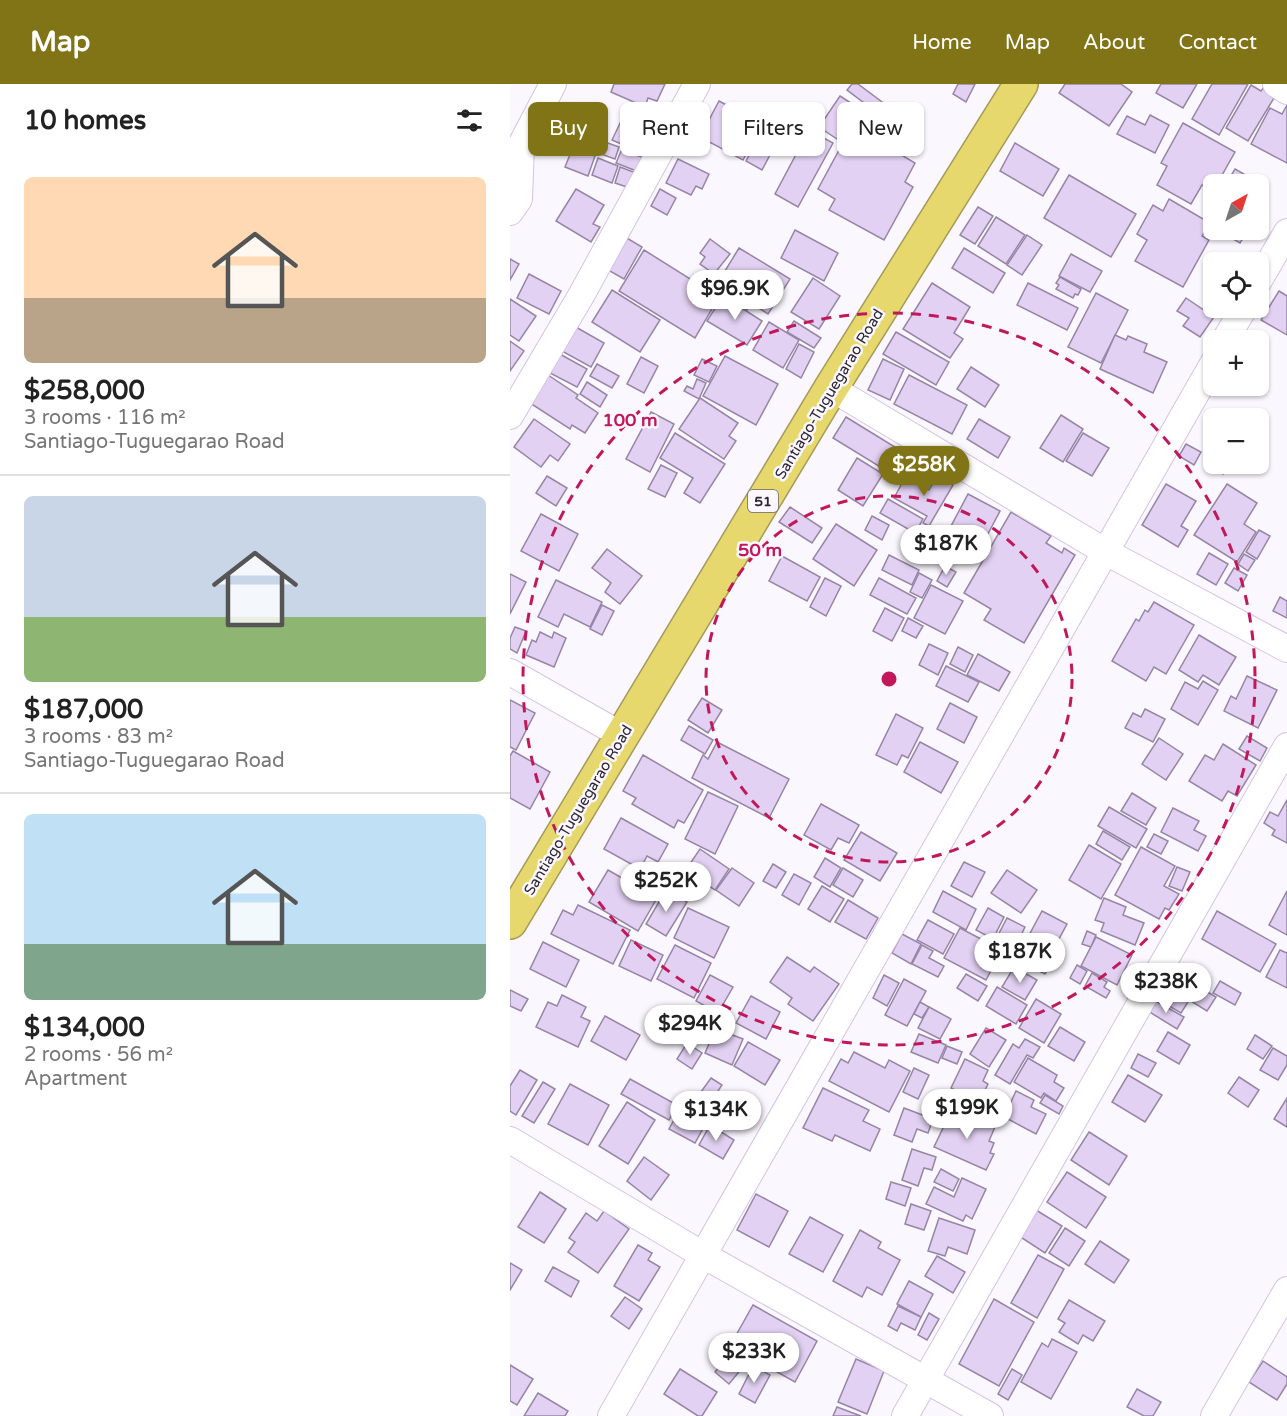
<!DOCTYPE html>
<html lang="en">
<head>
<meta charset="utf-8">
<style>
  :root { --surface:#fff; --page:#f2f2f2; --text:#222; --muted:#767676; --line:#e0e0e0; --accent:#807416 }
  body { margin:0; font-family:"Varela Round",sans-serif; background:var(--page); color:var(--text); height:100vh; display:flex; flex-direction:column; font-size:22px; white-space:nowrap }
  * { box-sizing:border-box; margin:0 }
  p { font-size:20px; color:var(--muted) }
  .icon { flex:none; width:33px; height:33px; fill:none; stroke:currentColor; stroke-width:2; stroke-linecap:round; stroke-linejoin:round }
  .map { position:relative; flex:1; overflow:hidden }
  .details { display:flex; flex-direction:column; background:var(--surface); width:510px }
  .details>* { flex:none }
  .banner { position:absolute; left:18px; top:18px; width:570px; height:54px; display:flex; gap:12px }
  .needle { width:39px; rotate:39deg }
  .buttons { position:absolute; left:693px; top:90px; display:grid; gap:12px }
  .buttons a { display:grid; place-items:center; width:66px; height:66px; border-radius:9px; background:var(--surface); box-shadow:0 2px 4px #0004; font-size:30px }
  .price { position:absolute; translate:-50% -51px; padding:0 14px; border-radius:21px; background:#fff; color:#222; font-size:20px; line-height:39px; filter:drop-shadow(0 2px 3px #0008) }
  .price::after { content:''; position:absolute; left:50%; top:36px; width:18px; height:14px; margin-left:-9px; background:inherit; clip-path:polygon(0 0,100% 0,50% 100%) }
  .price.active { background:var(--accent); color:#fff }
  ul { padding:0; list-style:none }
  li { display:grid; align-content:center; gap:12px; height:318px; padding:0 24px }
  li+li { border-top:2px solid var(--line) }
  li span { display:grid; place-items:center; height:186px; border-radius:9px; color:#555 }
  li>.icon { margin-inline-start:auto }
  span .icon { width:108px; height:108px; fill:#fffc; stroke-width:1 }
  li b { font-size:26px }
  h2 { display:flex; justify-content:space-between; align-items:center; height:72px; padding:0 24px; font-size:26px }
  .tag { padding:0 21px; border-radius:9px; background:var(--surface); box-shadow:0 2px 4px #0004; font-size:21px; line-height:54px }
  .tag.active { background:var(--accent); color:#fff }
  header { display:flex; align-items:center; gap:36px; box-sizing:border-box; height:84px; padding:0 30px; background:var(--accent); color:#fff }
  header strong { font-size:28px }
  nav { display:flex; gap:33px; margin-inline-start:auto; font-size:21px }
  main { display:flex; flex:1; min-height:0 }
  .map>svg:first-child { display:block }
  .building { fill:#e2d1f2; stroke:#9685a4; stroke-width:1.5 }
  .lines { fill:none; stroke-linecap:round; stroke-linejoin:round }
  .street-casing { stroke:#d4c3e4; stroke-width:28 }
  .highway-casing { stroke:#a69a59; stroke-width:36 }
  .street { stroke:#fff; stroke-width:26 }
  .highway { stroke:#e7d86e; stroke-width:33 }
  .ring { fill:none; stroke:#c2185b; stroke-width:3; stroke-dasharray:10 8 }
  .labels { text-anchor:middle; stroke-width:5; stroke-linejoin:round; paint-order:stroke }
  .shield { fill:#fbf7fe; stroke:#6b6570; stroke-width:1.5 }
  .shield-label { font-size:14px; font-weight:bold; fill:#2d2633 }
  .street-label { font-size:15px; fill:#2d2633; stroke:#fbf7fe }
  .centre { fill:#c2185b; stroke:#fbf7fe; stroke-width:3 }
  .ring-label { font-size:18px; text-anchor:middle; font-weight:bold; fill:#c2185b; stroke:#fbf7fe; stroke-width:5; stroke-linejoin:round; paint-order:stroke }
</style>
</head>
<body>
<header>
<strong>Map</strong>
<nav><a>Home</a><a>Map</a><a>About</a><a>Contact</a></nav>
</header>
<main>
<section class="details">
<h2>10 homes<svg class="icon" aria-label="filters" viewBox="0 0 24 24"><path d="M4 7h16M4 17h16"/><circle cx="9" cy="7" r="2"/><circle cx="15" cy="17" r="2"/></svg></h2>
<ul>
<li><span style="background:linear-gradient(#ffd9b3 65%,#b9a48a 0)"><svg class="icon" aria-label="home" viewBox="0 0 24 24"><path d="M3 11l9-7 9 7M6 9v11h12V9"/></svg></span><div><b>$258,000</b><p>3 rooms · 116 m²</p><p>Santiago-Tuguegarao Road</p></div></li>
<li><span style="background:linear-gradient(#c9d6e8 65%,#8fb573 0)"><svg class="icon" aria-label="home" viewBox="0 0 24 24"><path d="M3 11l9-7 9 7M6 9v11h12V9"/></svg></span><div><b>$187,000</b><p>3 rooms · 83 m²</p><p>Santiago-Tuguegarao Road</p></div></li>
<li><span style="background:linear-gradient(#bfe0f5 70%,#7fa58c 0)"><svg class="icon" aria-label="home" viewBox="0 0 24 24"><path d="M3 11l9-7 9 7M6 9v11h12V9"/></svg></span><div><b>$134,000</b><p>2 rooms · 56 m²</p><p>Apartment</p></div></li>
</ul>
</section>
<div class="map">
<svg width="777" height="1332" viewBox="0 0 777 1332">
  <rect width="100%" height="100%" fill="#fbf7fe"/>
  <g class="building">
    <polygon points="104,0 155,0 147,17 138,14 135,23 101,8"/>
    <polygon points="342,0 348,0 388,30 381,39 337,6"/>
    <polygon points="448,0 465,0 456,18 443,10"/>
    <polygon points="555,0 611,0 622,8 599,42 549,9"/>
    <polygon points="651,0 687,0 673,24 646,9"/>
    <polygon points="702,0 738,0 709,51 682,35"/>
    <polygon points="741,1 751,7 755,2 767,9 738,57 716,44"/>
    <polygon points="330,12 347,23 327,55 309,43"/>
    <polygon points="209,17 252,40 233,76 190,53"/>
    <polygon points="777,21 777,79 741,60 760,24 772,30"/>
    <polygon points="348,31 400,59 393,72 405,79 395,98 403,103 374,156 319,126 325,115 308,105"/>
    <polygon points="640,31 659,41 645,69 607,50 617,32 635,41"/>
    <polygon points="113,33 136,43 126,66 102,56"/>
    <polygon points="673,39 725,68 707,100 704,100 703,107 692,101 681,120 647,101 657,82 651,79"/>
    <polygon points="37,40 49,46 41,62 29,55"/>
    <polygon points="255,42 271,50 252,86 236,77"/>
    <polygon points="299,46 323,59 288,123 265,110"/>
    <polygon points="95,58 109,63 105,75 91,70"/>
    <polygon points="505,59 549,85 533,112 490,87"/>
    <polygon points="63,63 85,72 78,92 55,83"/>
    <polygon points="112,65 134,74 129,88 106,79"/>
    <polygon points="88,74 108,82 102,99 82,91"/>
    <polygon points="168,75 199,90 192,105 186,102 181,111 156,99"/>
    <polygon points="110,83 126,89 120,104 105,99"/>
    <polygon points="725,85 739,93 735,100 716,100"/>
    <polygon points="559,91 626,130 601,173 534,134"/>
    <polygon points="742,95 758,103 749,120 748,100 739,100"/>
    <polygon points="66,105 94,121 83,140 90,143 81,158 46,137"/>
    <polygon points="150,105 166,114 157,131 141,122"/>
    <polygon points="659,115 700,139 692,152 699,156 673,203 625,177 637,156 627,150 643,121 653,127"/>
    <polygon points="468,123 483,132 465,160 450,151"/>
    <polygon points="486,133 515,151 496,180 468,162"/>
    <polygon points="285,146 328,169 314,197 271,174"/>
    <polygon points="719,146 748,146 744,153 736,149 730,159 716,151"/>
    <polygon points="110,150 132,163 114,195 91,182"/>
    <polygon points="517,151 532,161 512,191 497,181"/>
    <polygon points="200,155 220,170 204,190 190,180 195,173 190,169"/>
    <polygon points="229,164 280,195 258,230 241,219 237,226 204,205"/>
    <polygon points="454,164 495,189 483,209 442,184"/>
    <polygon points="134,166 209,213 185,254 109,207"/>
    <polygon points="561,170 592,187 580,208 549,192"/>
    <polygon points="0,175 9,180 0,196"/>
    <polygon points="19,190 51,207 39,230 7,214"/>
    <polygon points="550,193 571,205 568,211 565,210 563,214 546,205 549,201 546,199"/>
    <polygon points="303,194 330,212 309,245 281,228"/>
    <polygon points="422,199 460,223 444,249 453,255 440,274 393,245"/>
    <polygon points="518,199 568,224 557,246 507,221"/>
    <polygon points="102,206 150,236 130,268 82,238"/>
    <polygon points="769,207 777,212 777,251 751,236"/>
    <polygon points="586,209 618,226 591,279 558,263"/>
    <polygon points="213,212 252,237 237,261 197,237"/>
    <polygon points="676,214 704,233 690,253 673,242 679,234 667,227"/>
    <polygon points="0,215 26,232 9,257 0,251"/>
    <polygon points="284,237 311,254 304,264 277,248"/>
    <polygon points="259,238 289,256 273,284 243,266"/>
    <polygon points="64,242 94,259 81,283 50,266"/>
    <polygon points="386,248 439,278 426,301 373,270"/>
    <polygon points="605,251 616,256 618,252 637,260 634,268 657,278 643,309 590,285"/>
    <polygon points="0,257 14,267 0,287"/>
    <polygon points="289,260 304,268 291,294 276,285"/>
    <polygon points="48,269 77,285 67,303 38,288"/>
    <polygon points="215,272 268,300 246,341 193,312"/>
    <polygon points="131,273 148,282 134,309 117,300"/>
    <polygon points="192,275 207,282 199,298 184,291"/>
    <polygon points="373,275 394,285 380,316 358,306"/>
    <polygon points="87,280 109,292 102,304 80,292"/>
    <polygon points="461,283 489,301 475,323 447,305"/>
    <polygon points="38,291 68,311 66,314 88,329 75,349 62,341 60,345 20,319"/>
    <polygon points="399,291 457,321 442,350 384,320"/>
    <polygon points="187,295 196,299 189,315 174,307 177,302 183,305"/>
    <polygon points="77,298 97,311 90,323 70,310"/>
    <polygon points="190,314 228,339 219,352 226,357 214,375 169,345"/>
    <polygon points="141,328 164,340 140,388 116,375"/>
    <polygon points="551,331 573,345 553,378 530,364"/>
    <polygon points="336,333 393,368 380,389 323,354"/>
    <polygon points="24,335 60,360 48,377 40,371 31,383 4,363"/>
    <polygon points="469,335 500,353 488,374 457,355"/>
    <polygon points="165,349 215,380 190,419 174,409 183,394 150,374"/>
    <polygon points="573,349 599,364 582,392 556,377"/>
    <polygon points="676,360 691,368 684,381 669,372"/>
    <polygon points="704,368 704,380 719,380 713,390 696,379"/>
    <polygon points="347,374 373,390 353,422 328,406"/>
    <polygon points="151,381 167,389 155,413 138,405"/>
    <polygon points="37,392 57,404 46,422 26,409"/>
    <polygon points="396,392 419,406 427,392 443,401 419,442 413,439 417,432 384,414"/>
    <polygon points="656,400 686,417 671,442 678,446 668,463 632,441"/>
    <polygon points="717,400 747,419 734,440 746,448 727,478 684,451"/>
    <polygon points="458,410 490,427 463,478 431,461"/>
    <polygon points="378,415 413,435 405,449 370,429"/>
    <polygon points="280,423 312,444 302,459 269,438"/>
    <polygon points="501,428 541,452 536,459 552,469 554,464 565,471 514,559 474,536 481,525 454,509"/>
    <polygon points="31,430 68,450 49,487 11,467"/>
    <polygon points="362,432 379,441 372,456 355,446"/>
    <polygon points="326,440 367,466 344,502 303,475"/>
    <polygon points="749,446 760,452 747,475 736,468"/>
    <polygon points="97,465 132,492 110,520 95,508 101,499 82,484"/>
    <polygon points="699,469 718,480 706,501 687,490"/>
    <polygon points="734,470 745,476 738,487 728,480"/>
    <polygon points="379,471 409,486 402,501 372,486"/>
    <polygon points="272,472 310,493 297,517 259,497"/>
    <polygon points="435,482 446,488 437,503 427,497"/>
    <polygon points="724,484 737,491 728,507 715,499"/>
    <polygon points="409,489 422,496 412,514 400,508"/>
    <polygon points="0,490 16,498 0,530"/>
    <polygon points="315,494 331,502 316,532 300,523"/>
    <polygon points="369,494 406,514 397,530 360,511"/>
    <polygon points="46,496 92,518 80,543 54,530 48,543 28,533"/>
    <polygon points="421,501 453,517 435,550 404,534"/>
    <polygon points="770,513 777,517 777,534 763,527"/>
    <polygon points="644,518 684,541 656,590 644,583 636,597 602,577 626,535 629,537 635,526 638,528"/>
    <polygon points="92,521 104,527 92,551 80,545"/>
    <polygon points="375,524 394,534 382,557 363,547"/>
    <polygon points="398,534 413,542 406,554 392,547"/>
    <polygon points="5,543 16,547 7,569 0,565 0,554"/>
    <polygon points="30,548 42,554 44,548 56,554 44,583 16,571 22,556 26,558"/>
    <polygon points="689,551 726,573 709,601 693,591 688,598 669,586"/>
    <polygon points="419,560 438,569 428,591 409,581"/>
    <polygon points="448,563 463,571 455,588 440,580"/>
    <polygon points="468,570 500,588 489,607 457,591"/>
    <polygon points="436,582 469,598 458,618 426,602"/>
    <polygon points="737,592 767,606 748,644 714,627 721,612 726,615"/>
    <polygon points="693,597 708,606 688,641 661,625 675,598 688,605"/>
    <polygon points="192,614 212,626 198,649 178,636"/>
    <polygon points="0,616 25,629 6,666 0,663"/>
    <polygon points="440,619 467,633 454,659 427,645"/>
    <polygon points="635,625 655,635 643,658 615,644 623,629 631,633"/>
    <polygon points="386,630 413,644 398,674 392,671 387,681 366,671"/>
    <polygon points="179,642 203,656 195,670 171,656"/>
    <polygon points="737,652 757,664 750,677 729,665"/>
    <polygon points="649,654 673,670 656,696 632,680"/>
    <polygon points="207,658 279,695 259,734 182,694 193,671 198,675"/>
    <polygon points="410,658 448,678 431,709 394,688"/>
    <polygon points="713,660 746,681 727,712 718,707 712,717 679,697 695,671 704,676"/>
    <polygon points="3,667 40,688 20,725 0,714 0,672"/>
    <polygon points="133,671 193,706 174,739 168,736 164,744 122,720 126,714 113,707"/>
    <polygon points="198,708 228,722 205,770 175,755"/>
    <polygon points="622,709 646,724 636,741 611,727"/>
    <polygon points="777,716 777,759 762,751 765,746 754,739 760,728 768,732"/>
    <polygon points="311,720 349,741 339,759 328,754 321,766 294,751"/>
    <polygon points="599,723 637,745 626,764 588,742"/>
    <polygon points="663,724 689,737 684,746 696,752 688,767 651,748"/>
    <polygon points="111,734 158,760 148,778 137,772 130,785 94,765"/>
    <polygon points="593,747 620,763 612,776 586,760"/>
    <polygon points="351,748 387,769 370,797 334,776"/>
    <polygon points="644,750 658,757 651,770 637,763"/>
    <polygon points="579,761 611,780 591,815 559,796"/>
    <polygon points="631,763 665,782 654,802 669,810 659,826 655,824 649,835 605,811"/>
    <polygon points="190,765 219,785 205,806 175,787"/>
    <polygon points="315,774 331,784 320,803 304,793"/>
    <polygon points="454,778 475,788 462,813 441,802"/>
    <polygon points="263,780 276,788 266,804 253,797"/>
    <polygon points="667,783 680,788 672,807 659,802"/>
    <polygon points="222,784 244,799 229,822 206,806"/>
    <polygon points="333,784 353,796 343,813 323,801"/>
    <polygon points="98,786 147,814 128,847 79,818"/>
    <polygon points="497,786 527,806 511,829 481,809"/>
    <polygon points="284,790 301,799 289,821 272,811"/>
    <polygon points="312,802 334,815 320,838 298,825"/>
    <polygon points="156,806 177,818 156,852 136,840"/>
    <polygon points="433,807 466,825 456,846 423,828"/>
    <polygon points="777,807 777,851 759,841"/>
    <polygon points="594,814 616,823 613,831 634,839 625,861 591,847 594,839 585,836"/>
    <polygon points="338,816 368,834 356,855 325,838"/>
    <polygon points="68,821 120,846 103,880 41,850 53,826 63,831"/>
    <polygon points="178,824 219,843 204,874 164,854"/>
    <polygon points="478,824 494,833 483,855 466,846"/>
    <polygon points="532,827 557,840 542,868 517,855"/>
    <polygon points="707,827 766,860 750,888 692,855"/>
    <polygon points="497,834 515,843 503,867 485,857"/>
    <polygon points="418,836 444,850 433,870 407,856"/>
    <polygon points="450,844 492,866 476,896 434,874"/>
    <polygon points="577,847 586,851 581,863 572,860"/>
    <polygon points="392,850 411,860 401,880 382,869"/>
    <polygon points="586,853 622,871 607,901 571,882"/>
    <polygon points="121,856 153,871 141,897 109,882"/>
    <polygon points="33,858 69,876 56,903 20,885"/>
    <polygon points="165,861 201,879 184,914 147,895"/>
    <polygon points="412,861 423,867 419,874 434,882 428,893 402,880"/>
    <polygon points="528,863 545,872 535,890 519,882"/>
    <polygon points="770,866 777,869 777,904 756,893"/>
    <polygon points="277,873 300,888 304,883 329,900 303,937 278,920 282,914 260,898"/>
    <polygon points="567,881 577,887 570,900 560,894"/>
    <polygon points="504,883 527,896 515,916 492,903"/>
    <polygon points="582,889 597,898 594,903 600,907 596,914 575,902"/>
    <polygon points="456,890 477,902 468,917 447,904"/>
    <polygon points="200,891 223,903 208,929 186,917"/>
    <polygon points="374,891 389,899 377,922 363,914"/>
    <polygon points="394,895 416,907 397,942 375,931"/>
    <polygon points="710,897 731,909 725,921 703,909"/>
    <polygon points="684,900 706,913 697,927 676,914"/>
    <polygon points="487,903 517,921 506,940 476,922"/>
    <polygon points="0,906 18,915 11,927 0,922"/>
    <polygon points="661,908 678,918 671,929 654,919"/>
    <polygon points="52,911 76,923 71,933 80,937 68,963 26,943 38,918 47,922"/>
    <polygon points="241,912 270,928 256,955 226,939"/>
    <polygon points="526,915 551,930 534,959 509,944"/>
    <polygon points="644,916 674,933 667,945 638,927"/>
    <polygon points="410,918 419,923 412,934 404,930"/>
    <polygon points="419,923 441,935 430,955 408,944"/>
    <polygon points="95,932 130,951 116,976 81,957"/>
    <polygon points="208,939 222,945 220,950 233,955 222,981 195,969"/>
    <polygon points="550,943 575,958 564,977 538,962"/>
    <polygon points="476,944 496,956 479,983 460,970"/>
    <polygon points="658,948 680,961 669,980 647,967"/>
    <polygon points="409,950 436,961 428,979 401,968"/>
    <polygon points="745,951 762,962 753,975 737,965"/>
    <polygon points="515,955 530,963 523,974 517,971 500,1000 485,991 503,960 509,964"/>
    <polygon points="238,958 270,976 255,1001 224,982"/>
    <polygon points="177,959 192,969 182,985 167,975"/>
    <polygon points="437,962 452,968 447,980 432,974"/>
    <polygon points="763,964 777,972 777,981 768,996 750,986"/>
    <polygon points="344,968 375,984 379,976 400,987 379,1028 319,997 331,975 338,979"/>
    <polygon points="628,970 646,979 638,993 621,984"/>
    <polygon points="518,974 547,991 544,998 554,1004 546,1017 534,1009 531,1014 504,998"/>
    <polygon points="455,975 478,986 473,997 478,1000 469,1018 441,1004"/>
    <polygon points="404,984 419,991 408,1015 393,1008"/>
    <polygon points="10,986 27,996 6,1031 0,1027 0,1002"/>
    <polygon points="618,991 652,1011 635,1038 602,1018"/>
    <polygon points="729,993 749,1006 738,1023 718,1009"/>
    <polygon points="201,994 212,1001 206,1010 216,1018 201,1038 180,1023"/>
    <polygon points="120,995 167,1021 159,1036 111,1010"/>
    <polygon points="33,998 45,1005 24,1039 12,1032"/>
    <polygon points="60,1000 99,1021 78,1061 38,1040"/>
    <polygon points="313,1004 359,1026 353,1037 370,1045 360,1067 325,1051 322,1057 293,1044"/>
    <polygon points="506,1007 524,1016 521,1023 536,1030 526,1050 494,1033"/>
    <polygon points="535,1011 553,1022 549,1030 530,1019"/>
    <polygon points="777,1014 777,1043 764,1035"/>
    <polygon points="117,1018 145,1036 118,1080 89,1062"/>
    <polygon points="394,1024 423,1035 418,1049 407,1045 402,1058 384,1051"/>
    <polygon points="444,1025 485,1043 479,1057 484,1059 480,1069 484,1070 476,1086 424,1063 434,1042 436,1043"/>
    <polygon points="178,1029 196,1039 185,1059 159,1045 165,1034 173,1039"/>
    <polygon points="200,1041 224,1056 213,1075 189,1061"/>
    <polygon points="579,1048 617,1072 599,1101 561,1076"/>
    <polygon points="402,1065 426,1073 422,1086 414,1084 408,1102 392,1096"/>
    <polygon points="134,1073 159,1091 141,1116 117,1097"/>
    <polygon points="431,1085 449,1095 443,1107 424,1098"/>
    <polygon points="557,1088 596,1113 576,1144 537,1118"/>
    <polygon points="452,1094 476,1105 462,1135 456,1131 453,1137 416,1120 424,1103 444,1113"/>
    <polygon points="381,1098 401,1104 395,1122 376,1115"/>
    <polygon points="30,1108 56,1125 34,1159 8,1143"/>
    <polygon points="246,1110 278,1127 259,1163 227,1146"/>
    <polygon points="401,1120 421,1127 414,1146 395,1140"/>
    <polygon points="526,1126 552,1142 535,1169 509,1152"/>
    <polygon points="94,1127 119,1145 88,1189 58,1168 65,1158 59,1154 76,1129 87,1137"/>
    <polygon points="300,1133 333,1151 313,1188 279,1170"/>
    <polygon points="429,1134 465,1146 457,1170 438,1163 435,1172 418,1167"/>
    <polygon points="555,1144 575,1157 559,1182 539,1169"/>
    <polygon points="350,1146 371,1158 368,1164 390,1176 372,1211 357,1203 352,1213 323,1197"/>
    <polygon points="590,1157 619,1176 604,1199 575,1180"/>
    <polygon points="128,1161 142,1169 138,1176 150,1183 129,1217 104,1202"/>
    <polygon points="528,1171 554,1185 527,1234 501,1219"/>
    <polygon points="427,1172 455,1188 443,1209 415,1192"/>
    <polygon points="0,1179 12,1186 0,1206"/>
    <polygon points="43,1183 69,1197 61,1213 35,1197"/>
    <polygon points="399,1197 423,1210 411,1233 387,1220"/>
    <polygon points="115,1213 132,1225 119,1245 101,1232"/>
    <polygon points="484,1215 524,1238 489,1302 449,1280"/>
    <polygon points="559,1216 595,1237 583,1257 573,1251 568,1260 549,1248 555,1239 548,1235"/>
    <polygon points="243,1221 307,1257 285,1298 220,1262"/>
    <polygon points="388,1222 411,1233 405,1246 391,1239 387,1247 378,1242"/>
    <polygon points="419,1229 429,1235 417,1256 408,1251"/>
    <polygon points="542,1255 567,1268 541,1315 511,1298 532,1259 538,1263"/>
    <polygon points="218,1272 232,1284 219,1300 205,1288"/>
    <polygon points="346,1275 374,1287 357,1330 328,1318"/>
    <polygon points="753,1277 777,1293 777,1300 767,1316 739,1298"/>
    <polygon points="0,1281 23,1295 7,1321 0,1317"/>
    <polygon points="243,1282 260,1291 245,1319 229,1310"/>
    <polygon points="170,1285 207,1308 192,1332 188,1332 154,1310"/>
    <polygon points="502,1285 512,1291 498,1316 488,1310"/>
    <polygon points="627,1305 651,1318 643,1332 634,1332 617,1323"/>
    <polygon points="28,1309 58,1327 55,1332 14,1332"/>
    <polygon points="327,1323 351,1332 323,1332"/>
  </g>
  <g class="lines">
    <defs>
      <g id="street">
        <polyline points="766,0 777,7"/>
        <polyline points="0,128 9,115 11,61 43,0"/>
        <polyline points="748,198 777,148"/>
        <polyline points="715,256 734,224"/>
        <polyline points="321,304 596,468 777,565"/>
        <polyline points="0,332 72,210 187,0"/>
        <polyline points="0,588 113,652"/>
        <polyline points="0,1056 193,1171 480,1332"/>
        <polyline points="101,1332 704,278"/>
        <polyline points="395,1332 777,662"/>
        <polyline points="704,1332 777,1206"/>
      </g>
      <polyline id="highway" points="0,838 321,304 511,0"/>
    </defs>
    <use href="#street" class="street-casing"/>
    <use href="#highway" class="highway-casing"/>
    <use href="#street" class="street"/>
    <use href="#highway" class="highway"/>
  </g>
  <g class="ring">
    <circle cx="379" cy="595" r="183"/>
    <circle cx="379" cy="595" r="366"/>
  </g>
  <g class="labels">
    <rect class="shield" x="238" y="406" width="30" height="22" rx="4.5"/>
    <g class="shield-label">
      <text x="253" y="422">51</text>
    </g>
    <g class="street-label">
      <text transform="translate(319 310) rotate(-59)" y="5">Santiago-Tuguegarao Road</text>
      <text transform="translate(68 726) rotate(-59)" y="5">Santiago-Tuguegarao Road</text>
    </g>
  </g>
  <circle cx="379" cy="595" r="9" class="centre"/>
  <g class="ring-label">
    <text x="120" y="342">100 m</text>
    <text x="250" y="472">50 m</text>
  </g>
</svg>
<div class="buttons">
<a><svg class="needle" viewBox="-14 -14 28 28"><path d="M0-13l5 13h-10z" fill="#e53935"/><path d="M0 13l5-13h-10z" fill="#767676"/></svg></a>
<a><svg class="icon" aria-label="locate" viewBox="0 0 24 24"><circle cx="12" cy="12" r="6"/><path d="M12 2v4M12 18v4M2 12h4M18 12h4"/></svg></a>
<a>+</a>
<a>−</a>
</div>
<b class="price" style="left:225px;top:237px">$96.9K</b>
<b class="price active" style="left:414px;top:413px">$258K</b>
<b class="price" style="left:436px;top:492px">$187K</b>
<b class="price" style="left:156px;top:829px">$252K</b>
<b class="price" style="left:510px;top:900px">$187K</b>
<b class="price" style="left:656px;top:930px">$238K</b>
<b class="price" style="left:180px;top:972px">$294K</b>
<b class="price" style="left:457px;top:1056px">$199K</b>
<b class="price" style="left:206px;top:1058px">$134K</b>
<b class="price" style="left:244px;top:1300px">$233K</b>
<div class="banner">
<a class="tag active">Buy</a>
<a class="tag">Rent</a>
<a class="tag">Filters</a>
<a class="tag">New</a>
</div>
</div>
</main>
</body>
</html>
